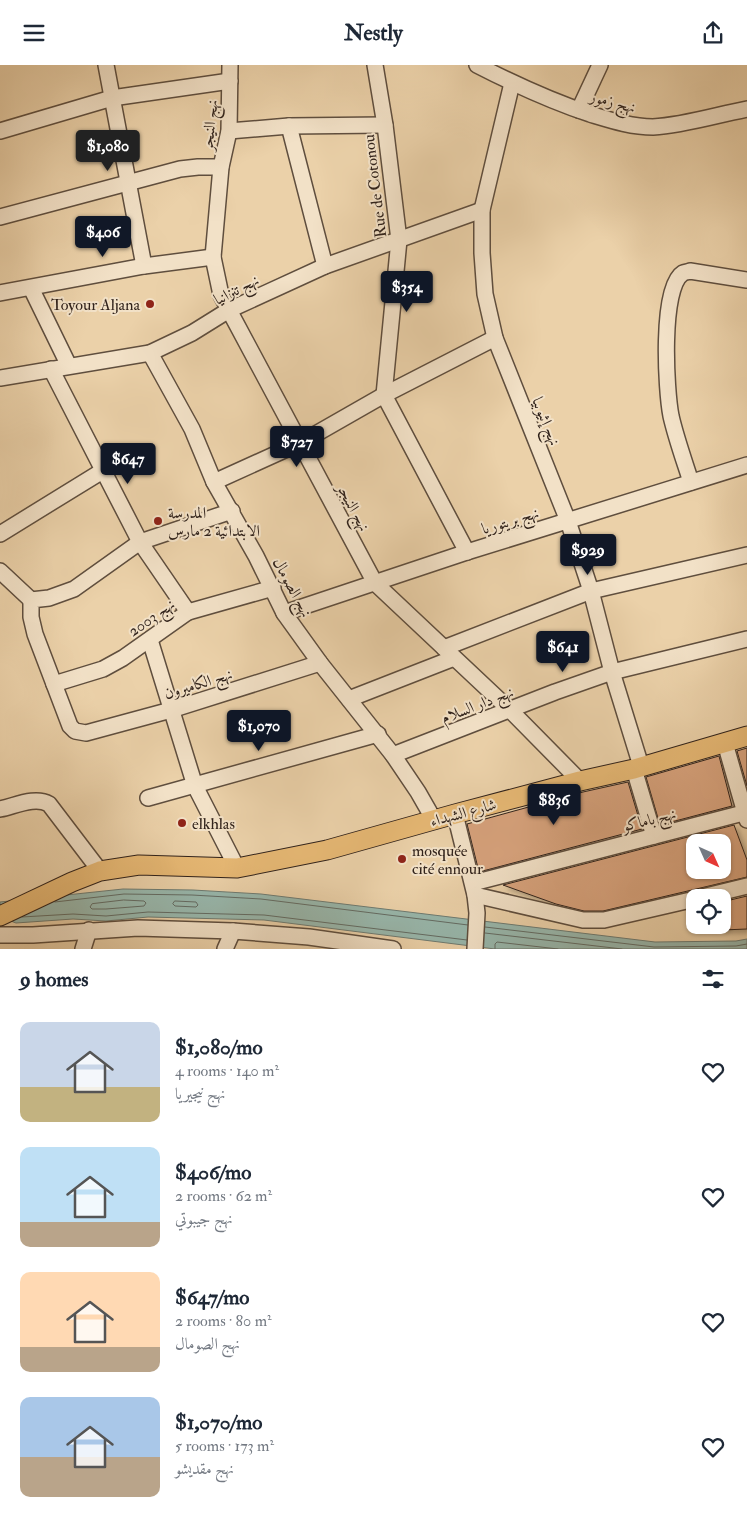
<!DOCTYPE html>
<html lang="en">
<head>
<meta charset="utf-8">
<style>
  :root { --surface:#fff; --page:#f6f6f7; --text:#1f2937; --muted:#747a83; --accent:#111827 }
  body { margin:0; font-family:"IM FELL Double Pica",Amiri,serif; background:var(--page); color:var(--text); height:100vh; display:flex; flex-direction:column; font-size:19px; white-space:nowrap }
  * { box-sizing:border-box; margin:0 }
  p { font-size:16px; color:var(--muted) }
  .icon { flex:none; width:28px; height:28px; fill:none; stroke:currentColor; stroke-width:2; stroke-linecap:round; stroke-linejoin:round }
  .map { position:relative; height:884px; overflow:hidden }
  .panel { display:flex; flex-direction:column; background:var(--surface); flex:1 }
  .panel>* { flex:none }
  .needle { width:32px; rotate:135deg }
  .buttons { position:absolute; left:686px; top:769px; display:grid; gap:10px }
  .buttons a { display:grid; place-items:center; width:45px; height:45px; border-radius:10px; background:var(--surface); box-shadow:0 1px 4px #0004; font-size:25px }
  .price { position:absolute; translate:-50% -42px; padding:0 11px; border-radius:5px; background:var(--accent); color:#fff; font-size:16px; line-height:32px; filter:drop-shadow(0 1px 2px #0008) }
  .price::after { content:''; position:absolute; left:50%; top:30px; width:15px; height:11px; margin-left:-8px; background:inherit; clip-path:polygon(0 0,100% 0,50% 100%) }
  .price.current { background:#222; color:#fff }
  ul { padding:0; list-style:none }
  li { display:flex; align-items:center; gap:15px; height:125px; padding:0 20px }
  li span { display:grid; place-items:center; flex:none; width:140px; height:100px; border-radius:10px; color:#555 }
  li>.icon { margin-inline-start:auto }
  span .icon { width:60px; height:60px; fill:#fffc; stroke-width:1 }
  li b { font-size:21px }
  h2 { display:flex; justify-content:space-between; align-items:center; height:60px; padding:0 20px; font-size:21px }
  header { display:flex; justify-content:space-between; align-items:center; height:65px; padding:0 20px; background:var(--surface); font-size:22px; font-weight:700 }
  .map>svg:first-child { display:block }
  .water { fill:#98b7ac; stroke:#6e7b72 }
  .lines { fill:none; stroke-linecap:round; stroke-linejoin:round }
  .shore { stroke:#646c64; stroke-width:1 }
  .building { fill:#d7a27c; stroke:#30221b; fill-rule:evenodd; filter:url(#shadow) }
  .minor-casing { stroke:#5f4e3e; stroke-width:18 }
  .major-casing { stroke:#30221b; stroke-width:21 }
  .minor { stroke:#f2e1c7; stroke-width:15 }
  .major { stroke:#e6b874; stroke-width:19 }
  .poi-dot { fill:#8f2418; stroke:#f2e1c7; stroke-width:2 }
  .labels { text-anchor:middle; stroke-width:4; stroke-linejoin:round; paint-order:stroke }
  .street-label { font-size:16px; fill:#30221b; stroke:#f2e1c7 }
  .poi-label { font-size:16px; fill:#30221b; stroke:#f2e1c7; text-anchor:start }
</style>
</head>
<body>
<header><svg class="icon" aria-label="menu" viewBox="0 0 24 24"><path d="M4 6h16M4 12h16M4 18h16"/></svg>Nestly<svg class="icon" aria-label="share" viewBox="0 0 24 24"><path d="M12 15V3M7 8l5-5 5 5M5 13v7h14v-7"/></svg></header>
<div class="map">
<svg width="747" height="884" viewBox="0 0 747 884">
  <defs>
    <filter id="shadow"><feDropShadow dx="3.5" dy="3.5" stdDeviation="2.5" flood-color="#0004"/></filter>
  </defs>
  <rect width="100%" height="100%" fill="#ebd1a9"/>
  <filter id="stains"><feTurbulence type="fractalNoise" baseFrequency=".004" numOctaves="4"/><feColorMatrix values="0 0 0 0 .2 0 0 0 0 .09 0 0 0 0 .02 0 0 0 .5 -.17"/></filter>
  <radialGradient id="worn" r=".72"><stop offset=".6" stop-color="#630" stop-opacity="0"/><stop offset="1" stop-color="#630" stop-opacity=".3"/></radialGradient>
  <polygon class="water" points="123,824 193,825 261,829 655,877 736,876 747,874 747,884 495,884 264,855 148,852 106,856 73,854 16,858 0,852 0,837"/>
  <g class="lines">
    <g class="shore">
      <polygon points="124,835 144,836 146,838 144,841 106,844 92,844 90,842 92,839"/>
      <polygon points="175,836 196,837 198,840 196,842 175,841 173,839"/>
      <polyline points="55,837 124,829 192,830 261,834 468,860"/>
      <polyline points="22,852 73,849 106,851 148,847 264,850 467,875"/>
      <polyline points="485,862 654,882 736,881 747,879"/>
      <polyline points="485,868 622,884"/>
      <polyline points="495,884 495,879 497,877 558,884"/>
    </g>
  </g>
  <g class="building">
    <polygon points="747,683 747,721 737,686"/>
    <polygon points="719,691 732,741 660,760 646,712"/>
    <polygon points="628,717 642,764 479,807 467,759 583,727"/>
    <path d="M 734,760 L 747,795 L 747,812 L 603,846 L 584,846 L 556,839 L 503,820 ZM 695,778 L 722,778 L 722,805 L 695,805 Z"/>
    <polygon points="747,831 747,864 722,865 722,837"/>
  </g>
  <g class="lines">
    <defs>
      <g id="minor">
        <polyline points="106,0 144,201"/>
        <polyline points="230,0 229,66 221,102 213,192 221,230 229,245 375,518 510,645 580,716"/>
        <polyline points="375,0 385,60 399,175 384,330 467,487"/>
        <path d="M 477,0 C 514,19 551,36 590,49 C 610,55 631,62 653,62 C 685,60 716,50 747,44"/>
        <polyline points="512,18 482,145 482,188 485,229 495,273 568,456 591,526 612,607 641,701"/>
        <polyline points="579,45 600,0"/>
        <polyline points="289,61 325,201"/>
        <polyline points="0,66 112,33 230,16"/>
        <polyline points="229,66 289,61 385,60"/>
        <polyline points="0,152 180,104 198,102 221,102"/>
        <polyline points="31,223 69,301"/>
        <polyline points="0,228 144,201 213,192"/>
        <polyline points="150,288 192,364 214,417 256,491 284,548 320,598 393,690 418,727 434,755"/>
        <polyline points="51,304 140,477 188,547"/>
        <polyline points="0,313 150,288 192,268 229,245 325,201 482,145"/>
        <polyline points="214,417 300,378 384,330 495,273"/>
        <path d="M 691,417 C 684,395 676,373 671,351 C 666,326 660,222 683,208 C 685,207 688,207 690,206 L 747,215"/>
        <polyline points="232,446 140,477 74,524 49,533 31,535 31,552 35,569 70,661 75,666 86,668 171,645 320,598"/>
        <polyline points="0,469 104,405"/>
        <polyline points="0,506 31,535"/>
        <polyline points="284,548 467,487 747,400"/>
        <polyline points="150,575 195,721 237,803"/>
        <polyline points="444,583 591,526 747,490"/>
        <polyline points="54,619 103,604 123,593 188,547 273,523"/>
        <polyline points="349,634 454,593"/>
        <polyline points="725,678 747,755"/>
        <polyline points="393,690 555,627 612,607 747,574"/>
        <polyline points="634,704 654,771"/>
        <polyline points="148,733 378,669"/>
        <path d="M 0,744 C 15,741 35,731 49,739 L 100,806"/>
        <polyline points="455,749 475,830 477,848 475,884"/>
        <polyline points="473,818 747,747"/>
        <polyline points="475,830 583,855 604,855 695,834"/>
        <polyline points="702,832 747,821"/>
        <polyline points="0,870 33,870 138,863 233,866 309,872 393,884"/>
        <polyline points="83,884 89,865"/>
        <polyline points="225,884 233,866"/>
      </g>
      <polyline id="major" points="0,851 72,817 100,806 139,800 237,803 327,785 455,749 580,716 634,704 747,671"/>
    </defs>
    <use href="#minor" class="minor-casing"/>
    <use href="#major" class="major-casing"/>
    <use href="#minor" class="minor"/>
    <use href="#major" class="major"/>
  </g>
  <g class="poi-dot">
    <circle cx="150" cy="239" r="5"/>
    <circle cx="158" cy="456" r="5"/>
    <circle cx="182" cy="758" r="5"/>
    <circle cx="402" cy="794" r="5"/>
  </g>
  <g class="labels">
    <g class="street-label">
      <text transform="translate(613 36) rotate(15)" y="6">نهج زمور</text>
      <text transform="translate(209 60) rotate(-84)" y="6">نهج النيجر</text>
      <text transform="translate(374 121) rotate(-97)" y="6">Rue de Cotonou</text>
      <text transform="translate(236 224) rotate(-27)" y="6">نهج تنزانيا</text>
      <text transform="translate(547 356) rotate(68)" y="6">نهج إثيوبيا</text>
      <text transform="translate(354 442) rotate(62)" y="6">نهج النيجر</text>
      <text transform="translate(510 455) rotate(-17)" y="6">نهج بريتوريا</text>
      <text transform="translate(293 522) rotate(62)" y="6">نهج الصومال</text>
      <text transform="translate(151 552) rotate(-35)" y="6">نهج 2003</text>
      <text transform="translate(198 618) rotate(-17)" y="6">نهج الكاميرون</text>
      <text transform="translate(477 639) rotate(-21)" y="6">نهج دار السلام</text>
      <text transform="translate(463 747) rotate(-15)" y="6">شارع الشهداء</text>
      <text transform="translate(649 754) rotate(-14)" y="6">نهج باماكو</text>
    </g>
    <g class="poi-label">
      <text x="140" y="245" text-anchor="end">Toyour Aljana</text>
      <text x="168" y="453">المدرسة<tspan x="168" dy="18">الابتدائية 2 مارس</tspan></text>
      <text x="192" y="764">elkhlas</text>
      <text x="412" y="791">mosquée<tspan x="412" dy="18">cité ennour</tspan></text>
    </g>
  </g>
  <rect width="100%" height="100%" filter="url(#stains)"/>
  <rect width="100%" height="100%" fill="url(#worn)"/>
</svg>
<div class="buttons">
<a><svg class="needle" viewBox="-14 -14 28 28"><path d="M0-13l5 13h-10z" fill="#e53935"/><path d="M0 13l5-13h-10z" fill="#747a83"/></svg></a>
<a><svg class="icon" aria-label="locate" viewBox="0 0 24 24"><circle cx="12" cy="12" r="6"/><path d="M12 2v4M12 18v4M2 12h4M18 12h4"/></svg></a>
</div>
<b class="price current" style="left:108px;top:107px">$1,080</b>
<b class="price" style="left:103px;top:193px">$406</b>
<b class="price" style="left:407px;top:248px">$354</b>
<b class="price" style="left:297px;top:403px">$727</b>
<b class="price" style="left:128px;top:420px">$647</b>
<b class="price" style="left:588px;top:511px">$929</b>
<b class="price" style="left:563px;top:608px">$641</b>
<b class="price" style="left:259px;top:687px">$1,070</b>
<b class="price" style="left:554px;top:761px">$836</b>
</div>
<section class="panel">
<h2>9 homes<svg class="icon" aria-label="filters" viewBox="0 0 24 24"><path d="M4 7h16M4 17h16"/><circle cx="9" cy="7" r="2"/><circle cx="15" cy="17" r="2"/></svg></h2>
<ul>
<li><span style="background:linear-gradient(#c9d6e8 65%,#c2b280 0)"><svg class="icon" aria-label="home" viewBox="0 0 24 24"><path d="M3 11l9-7 9 7M6 9v11h12V9"/></svg></span><div><b>$1,080/mo</b><p>4 rooms · 140 m²</p><p>نهج نيجيريا</p></div><svg class="icon" aria-label="heart" viewBox="0 0 24 24"><path d="M12 20l-8-8c-3-5 5-10 8-4 3-6 11-1 8 4z"/></svg></li>
<li><span style="background:linear-gradient(#bfe0f5 75%,#b9a48a 0)"><svg class="icon" aria-label="home" viewBox="0 0 24 24"><path d="M3 11l9-7 9 7M6 9v11h12V9"/></svg></span><div><b>$406/mo</b><p>2 rooms · 62 m²</p><p>نهج جيبوتي</p></div><svg class="icon" aria-label="heart" viewBox="0 0 24 24"><path d="M12 20l-8-8c-3-5 5-10 8-4 3-6 11-1 8 4z"/></svg></li>
<li><span style="background:linear-gradient(#ffd9b3 75%,#b9a48a 0)"><svg class="icon" aria-label="home" viewBox="0 0 24 24"><path d="M3 11l9-7 9 7M6 9v11h12V9"/></svg></span><div><b>$647/mo</b><p>2 rooms · 80 m²</p><p>نهج الصومال</p></div><svg class="icon" aria-label="heart" viewBox="0 0 24 24"><path d="M12 20l-8-8c-3-5 5-10 8-4 3-6 11-1 8 4z"/></svg></li>
<li><span style="background:linear-gradient(#a9c7e8 60%,#b9a48a 0)"><svg class="icon" aria-label="home" viewBox="0 0 24 24"><path d="M3 11l9-7 9 7M6 9v11h12V9"/></svg></span><div><b>$1,070/mo</b><p>5 rooms · 173 m²</p><p>نهج مقديشو</p></div><svg class="icon" aria-label="heart" viewBox="0 0 24 24"><path d="M12 20l-8-8c-3-5 5-10 8-4 3-6 11-1 8 4z"/></svg></li>
</ul>
</section>
</body>
</html>
